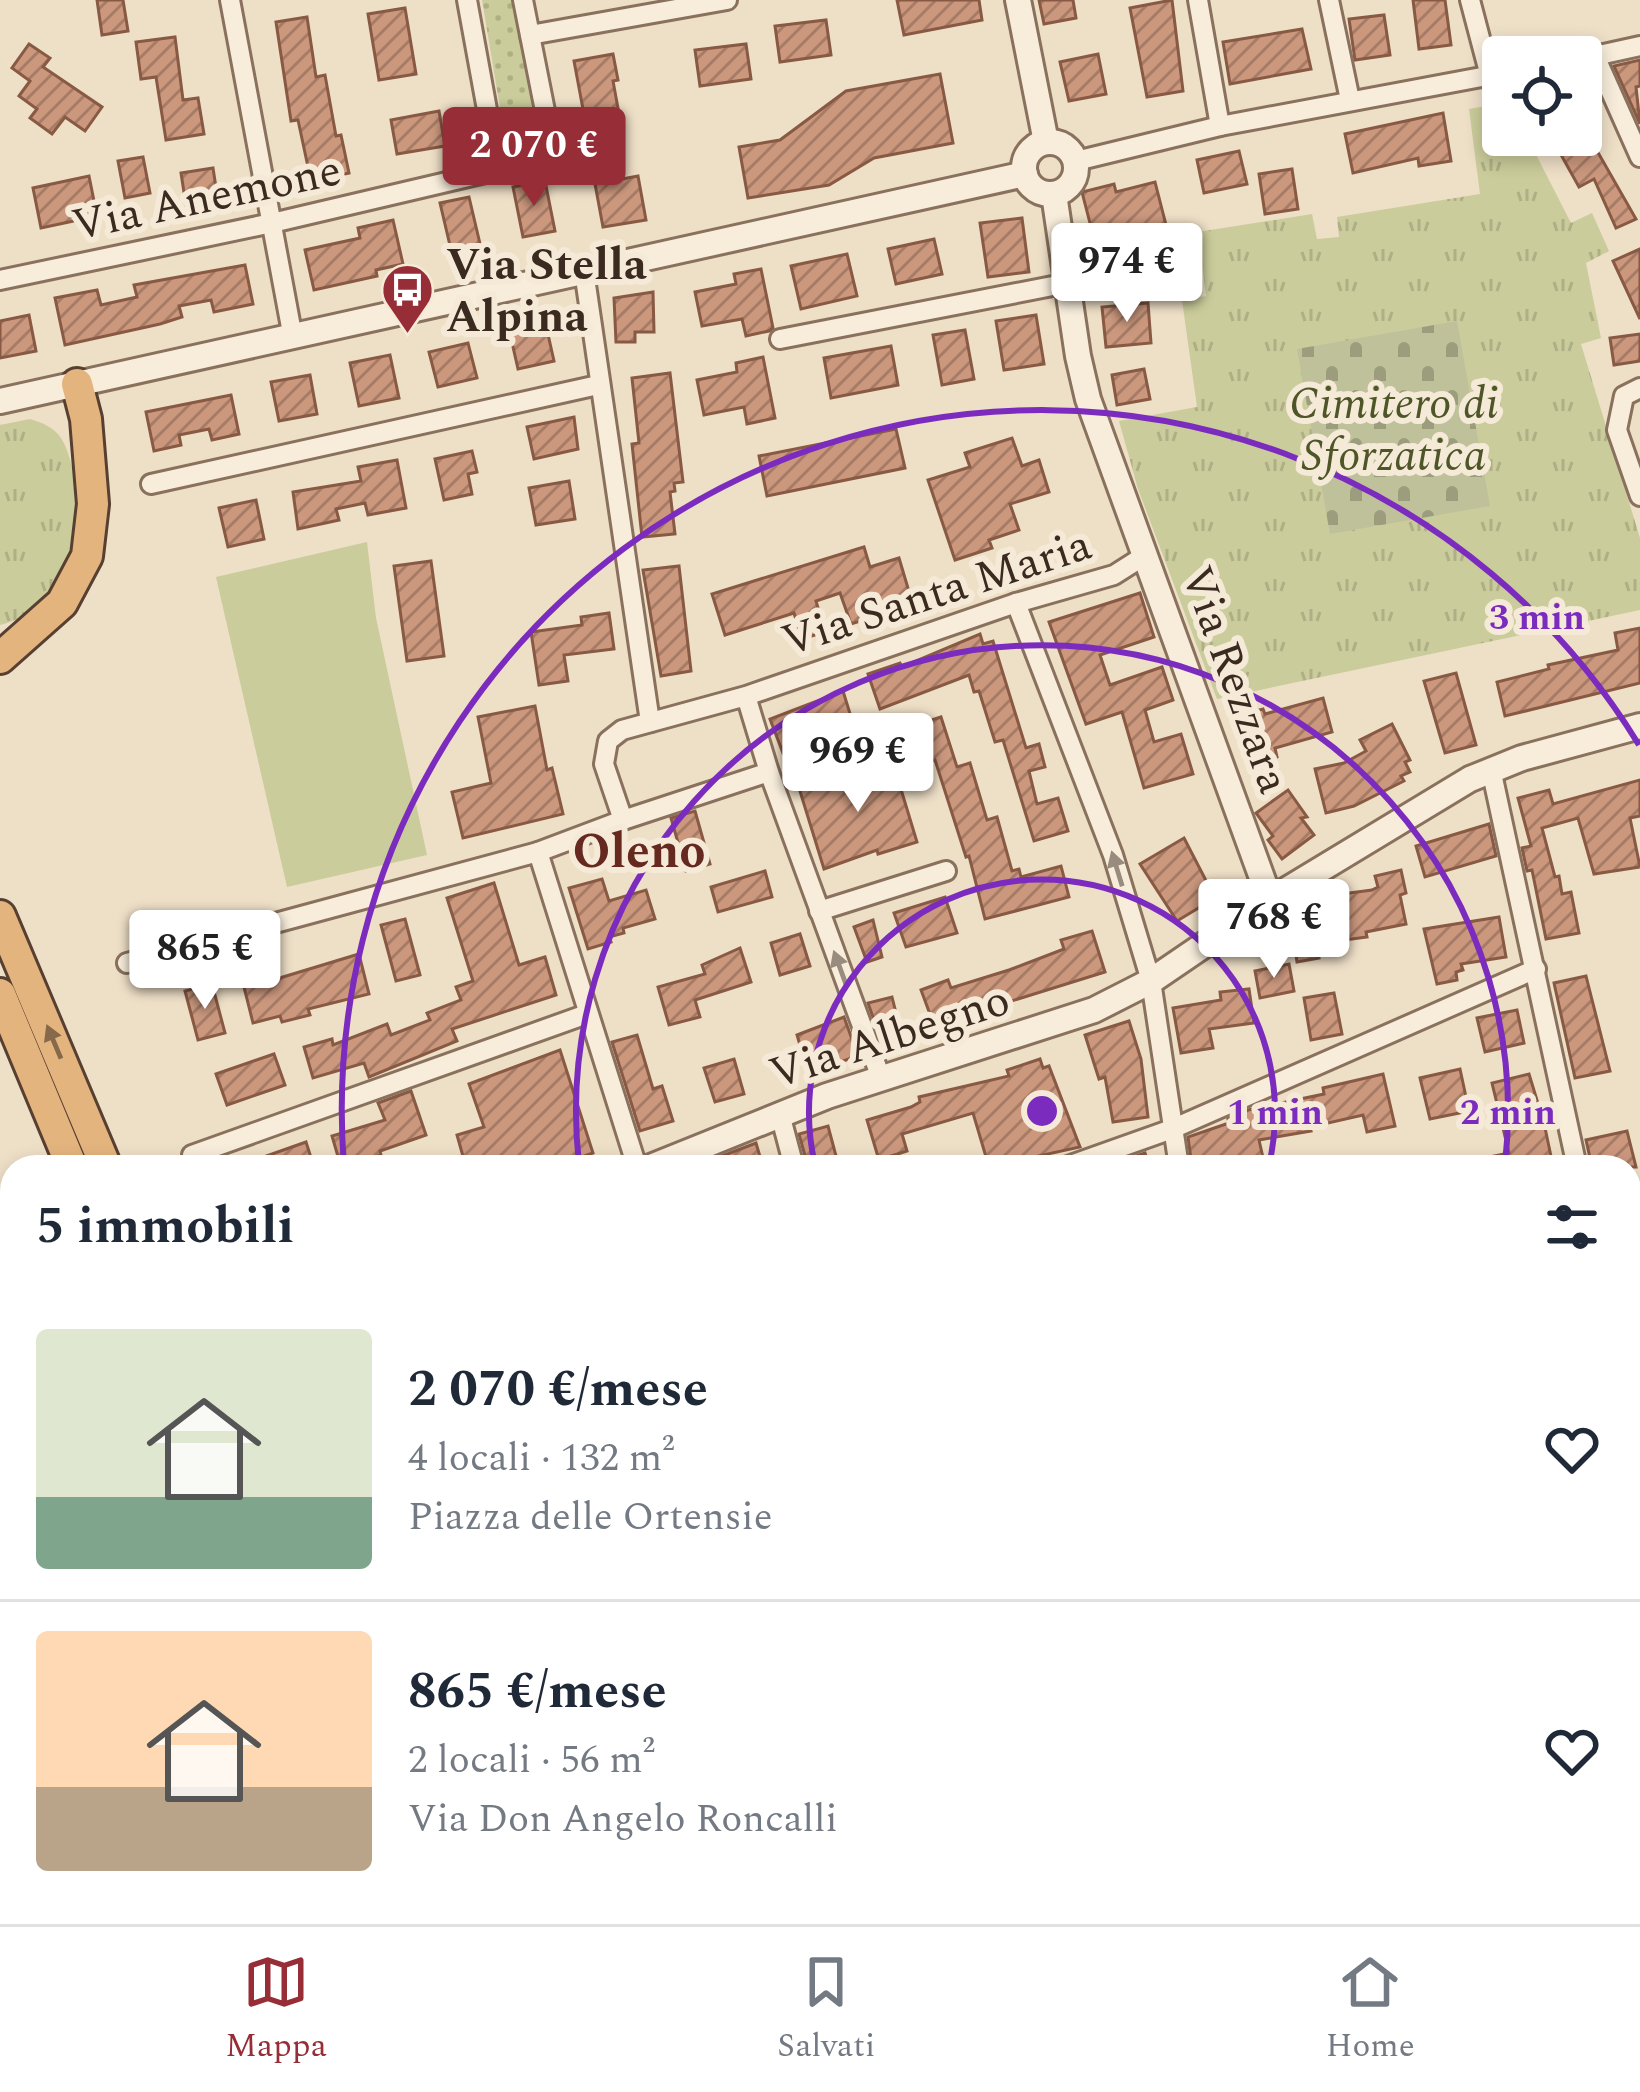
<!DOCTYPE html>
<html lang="it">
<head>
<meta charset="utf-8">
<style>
  :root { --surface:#fff; --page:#f6f6f7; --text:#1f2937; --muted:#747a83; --line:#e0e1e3; --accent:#972e37 }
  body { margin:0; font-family:Spectral,serif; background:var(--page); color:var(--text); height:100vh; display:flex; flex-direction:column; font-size:45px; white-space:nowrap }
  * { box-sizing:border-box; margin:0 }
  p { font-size:39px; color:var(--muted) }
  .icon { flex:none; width:66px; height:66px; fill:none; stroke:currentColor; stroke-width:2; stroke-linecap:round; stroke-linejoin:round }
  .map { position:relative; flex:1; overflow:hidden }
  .details { position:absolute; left:0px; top:1155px; width:1641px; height:771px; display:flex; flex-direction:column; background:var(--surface); border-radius:36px 36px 0 0; box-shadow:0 6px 18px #0003 }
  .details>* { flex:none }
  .tools { position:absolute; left:1482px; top:36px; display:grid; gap:24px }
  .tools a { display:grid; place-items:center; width:120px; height:120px; border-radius:12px; background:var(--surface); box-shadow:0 6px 18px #0003; font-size:60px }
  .price { position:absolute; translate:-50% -102px; padding:0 27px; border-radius:12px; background:#fff; color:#222; font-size:39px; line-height:78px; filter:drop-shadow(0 3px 6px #0008) }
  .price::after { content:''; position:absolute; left:50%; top:72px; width:36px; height:27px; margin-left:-18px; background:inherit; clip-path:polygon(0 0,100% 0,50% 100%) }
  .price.active { background:var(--accent); color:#fff }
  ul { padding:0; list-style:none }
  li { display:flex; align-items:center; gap:36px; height:300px; padding:0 36px }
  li+li { border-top:3px solid var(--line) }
  li span { display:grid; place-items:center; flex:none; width:336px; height:240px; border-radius:12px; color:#555 }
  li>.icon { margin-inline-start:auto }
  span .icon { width:144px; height:144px; fill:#fffc; stroke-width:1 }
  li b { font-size:51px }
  h2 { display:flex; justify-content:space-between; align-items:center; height:144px; padding:0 36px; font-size:51px }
  .dock { display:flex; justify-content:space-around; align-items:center; height:168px; border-top:3px solid var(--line); background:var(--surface); font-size:33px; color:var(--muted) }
  .dock a { display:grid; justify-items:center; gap:6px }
  .dock .active { color:var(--accent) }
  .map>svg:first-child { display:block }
  .farmland { fill:url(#farmland-furrows) }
  .grass { fill:url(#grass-tufts) }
  .cemetery { fill:url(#cemetery-stones) }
  .park { fill:url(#park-dots) }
  .pitch { fill:#cacc9b }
  .building { fill:url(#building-hatch); stroke:#885943; stroke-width:3 }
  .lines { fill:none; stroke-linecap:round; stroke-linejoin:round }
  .minor-casing { stroke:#89715d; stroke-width:24 }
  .tertiary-casing { stroke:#89715d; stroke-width:30 }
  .trunk-casing { stroke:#574031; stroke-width:36 }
  .minor { stroke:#f8eddb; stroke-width:18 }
  .tertiary { stroke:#f8eddb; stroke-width:24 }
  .trunk { stroke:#e4b47e; stroke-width:30 }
  .oneway { fill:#998c7e }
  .oneway2 { fill:#86684a }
  .ring { fill:none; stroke:#7b2cbf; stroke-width:6 }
  .labels { text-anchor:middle; stroke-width:12; stroke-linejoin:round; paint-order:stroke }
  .street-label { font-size:45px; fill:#3a2a20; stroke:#f5ead7 }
  .poi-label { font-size:45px; font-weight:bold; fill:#3a2a20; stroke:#f5ead7; text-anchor:start }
  .park-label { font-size:45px; font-style:italic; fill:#4e5627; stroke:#f5ead7 }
  .neighbourhood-label { font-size:48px; font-weight:bold; fill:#652920; stroke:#f5ead7 }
  .centre { fill:#7b2cbf; stroke:#f5ead7; stroke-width:6 }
  .ring-label { font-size:36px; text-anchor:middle; font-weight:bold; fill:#7b2cbf; stroke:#f5ead7; stroke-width:12; stroke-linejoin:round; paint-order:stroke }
</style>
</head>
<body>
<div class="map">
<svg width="1640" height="1924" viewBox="0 0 1640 1924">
  <defs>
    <pattern id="farmland-furrows" width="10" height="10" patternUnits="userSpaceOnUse" patternTransform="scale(3)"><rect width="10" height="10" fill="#e3d8b5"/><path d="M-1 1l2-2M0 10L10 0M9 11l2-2" fill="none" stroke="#c4ba9b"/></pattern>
    <pattern id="grass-tufts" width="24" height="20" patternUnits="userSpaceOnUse" patternTransform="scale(3)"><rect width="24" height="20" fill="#cacc9b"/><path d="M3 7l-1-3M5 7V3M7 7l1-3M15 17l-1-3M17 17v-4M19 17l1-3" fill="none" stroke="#aeaf85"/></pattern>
    <pattern id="cemetery-stones" width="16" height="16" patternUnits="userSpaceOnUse" patternTransform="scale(3)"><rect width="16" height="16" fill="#bfc19a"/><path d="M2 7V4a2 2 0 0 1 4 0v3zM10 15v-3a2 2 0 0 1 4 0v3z" fill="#9c9d7d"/></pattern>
    <pattern id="park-dots" width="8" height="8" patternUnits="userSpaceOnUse" patternTransform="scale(3)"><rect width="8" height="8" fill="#cacc9b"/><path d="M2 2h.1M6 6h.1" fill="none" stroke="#aeaf85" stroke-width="1.8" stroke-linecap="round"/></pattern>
    <pattern id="building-hatch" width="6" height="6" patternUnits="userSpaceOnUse" patternTransform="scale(3)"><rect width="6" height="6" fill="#cb987e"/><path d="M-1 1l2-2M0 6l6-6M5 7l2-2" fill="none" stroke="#a67c67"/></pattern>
  </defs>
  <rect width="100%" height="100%" fill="#eedfc7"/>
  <polygon class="farmland" points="12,1469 12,1914 105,1914 108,1924 0,1924 0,1473"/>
  <g class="grass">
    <polygon points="1503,103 1503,135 1526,135 1571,223 1592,213 1609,251 1586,263 1601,338 1581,344 1640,538 1640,610 1217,699 1138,489 1119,421 1197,407 1182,300 1206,296 1198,232 1312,214 1317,239 1339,237 1337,217 1480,194 1469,109"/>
    <path d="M 30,419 C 42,423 54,427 61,438 C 82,472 81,551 60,584 C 46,606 25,618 0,625 L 0,425 Z"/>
  </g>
  <polygon class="cemetery" points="1457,321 1490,506 1330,534 1297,349"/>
  <polygon class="park" points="482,0 516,0 537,129 536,139 527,146 507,150"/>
  <polygon class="pitch" points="367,542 376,618 427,855 287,887 216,577"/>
  <g class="building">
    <polygon points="97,0 123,0 128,31 102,35"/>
    <polygon points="897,0 979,0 982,20 904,35"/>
    <polygon points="1039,0 1073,0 1076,18 1044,24"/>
    <polygon points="1172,0 1183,91 1147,97 1130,8"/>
    <polygon points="1413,0 1445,0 1451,45 1419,49"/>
    <polygon points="405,8 416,74 379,80 368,14"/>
    <polygon points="1384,15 1390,55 1355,60 1349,19"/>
    <polygon points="307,17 316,77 325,75 336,136 341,135 349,173 311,181 298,120 291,121 276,22"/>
    <polygon points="826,20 831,55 780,62 775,26"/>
    <polygon points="1302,29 1311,69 1230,84 1223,42"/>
    <polygon points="175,37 183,100 198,98 204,134 166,140 156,77 141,79 136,42"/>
    <polygon points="29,44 50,58 43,67 102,107 85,131 65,117 52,134 30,118 37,109 19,96 30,81 12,68"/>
    <polygon points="746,44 751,79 700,86 695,50"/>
    <polygon points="613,54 618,80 613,81 622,130 588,136 574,61"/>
    <polygon points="1098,54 1106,94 1069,101 1060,62"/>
    <polygon points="1640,60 1640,86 1636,87 1640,124 1614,66"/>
    <polygon points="940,74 953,143 874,158 829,185 748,198 739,147 780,140 846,91"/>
    <polygon points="439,111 445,146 397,154 391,120"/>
    <polygon points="1443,113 1451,161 1419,166 1418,158 1353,173 1345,134"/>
    <polygon points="1550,135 1588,135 1636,219 1616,228 1594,179 1579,187"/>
    <polygon points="1239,151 1247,184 1204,193 1197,160"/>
    <polygon points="143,157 150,193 125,198 118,161"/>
    <polygon points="213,168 219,207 187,212 181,173"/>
    <polygon points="1292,169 1298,209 1265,214 1259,174"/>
    <polygon points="89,176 97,216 41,228 33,188"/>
    <polygon points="638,176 646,220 603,227 595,184"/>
    <polygon points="545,181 555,231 523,237 513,187"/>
    <polygon points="1155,182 1166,225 1125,235 1123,227 1100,233 1098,225 1091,227 1082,192 1114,184 1116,192"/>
    <polygon points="469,197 481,248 452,254 440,203"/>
    <polygon points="1022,218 1029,272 988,277 980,223"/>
    <polygon points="393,220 403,264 376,270 377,276 314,290 305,250 360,238 358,228"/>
    <polygon points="934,239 942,274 896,284 888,249"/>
    <polygon points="1640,249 1640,319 1613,261"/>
    <polygon points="847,254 857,296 801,309 791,266"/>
    <polygon points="245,265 253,304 214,312 211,300 179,306 182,317 160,324 65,345 55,298 97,290 101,305 137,297 134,285"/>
    <polygon points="761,269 773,328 769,331 746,336 742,319 702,326 695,292 736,284 734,274"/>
    <polygon points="653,292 654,332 635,332 635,342 616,342 614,298"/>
    <polygon points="1148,303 1151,343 1106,347 1102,307"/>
    <polygon points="29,315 36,351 0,358 0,321"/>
    <polygon points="1036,315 1044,364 1004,370 996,321"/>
    <polygon points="545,321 554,361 518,369 509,329"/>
    <polygon points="965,330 974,379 942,385 933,335"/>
    <polygon points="1640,334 1640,361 1614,365 1610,338"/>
    <polygon points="468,343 477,378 438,387 429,352"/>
    <polygon points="891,346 898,385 831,398 824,358"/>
    <polygon points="390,355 399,398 359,406 350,363"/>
    <polygon points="763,357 775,418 747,424 744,407 704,415 697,380 737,372 736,363"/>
    <polygon points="1144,369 1150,399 1117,405 1112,375"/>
    <polygon points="670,373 683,482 674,483 675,491 670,492 675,534 642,537 632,444 639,443 632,378"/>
    <polygon points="310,375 317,414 279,421 271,382"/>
    <polygon points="231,395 239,434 212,440 209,429 179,435 181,445 154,451 146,412"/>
    <polygon points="574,417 578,449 534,459 527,427"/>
    <polygon points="896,429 905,468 767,496 759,456"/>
    <polygon points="1012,438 1022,466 1039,460 1049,492 1010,504 1019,530 989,540 992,548 955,560 928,480 970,467 965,453"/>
    <polygon points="472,451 477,472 468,474 472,494 444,500 435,459"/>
    <polygon points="397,460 406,508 368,515 365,503 336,509 339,520 298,529 293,492 361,481 358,467"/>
    <polygon points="569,481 575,519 536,525 529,488"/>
    <polygon points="256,500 264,539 228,547 219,508"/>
    <polygon points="864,547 870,567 899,558 913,605 851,624 840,593 816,601 825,632 802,639 794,613 725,635 712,594"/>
    <polygon points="431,561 444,656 407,661 394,566"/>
    <polygon points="679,566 691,671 661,676 643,570"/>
    <polygon points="1140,593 1154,637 1100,655 1110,685 1162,667 1173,700 1145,710 1154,742 1181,734 1193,774 1144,788 1122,712 1086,724 1049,622"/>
    <polygon points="609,613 614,649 564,655 568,681 539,685 531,632 582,625 581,617"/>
    <polygon points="1640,628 1640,683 1505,716 1497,682 1549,669 1548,665 1618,650 1615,633"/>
    <polygon points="980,634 983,644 993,641 1026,748 1039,744 1045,767 1029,771 1037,804 1058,798 1068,831 1034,841 1003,740 995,742 979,691 974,692 969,675 880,709 868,674 900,663 902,667"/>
    <polygon points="1456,673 1476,745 1445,753 1424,681"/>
    <polygon points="843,691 852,720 828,729 830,736 783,753 770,719"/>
    <polygon points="1323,698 1332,732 1275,748 1277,757 1247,765 1233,717 1263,709 1265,714"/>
    <polygon points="535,706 547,770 552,768 563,814 463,838 452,792 491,783 478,717"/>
    <polygon points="941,717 957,767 970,763 987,820 997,817 1012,871 1019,869 1021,877 1061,866 1069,897 985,919 969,856 966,857 935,760 897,773 885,735"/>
    <polygon points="1392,724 1410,760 1405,762 1410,772 1401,776 1404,781 1354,806 1326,813 1315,769 1344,763 1366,751 1360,740"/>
    <polygon points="893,763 917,842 878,854 877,850 824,869 799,788 837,774 839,780"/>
    <polygon points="1640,780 1640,816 1630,818 1640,867 1594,874 1578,818 1542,828 1555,877 1559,876 1562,894 1571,892 1579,933 1546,939 1532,870 1527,871 1522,848 1531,846 1518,798 1549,790 1553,804"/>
    <polygon points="1288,790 1307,817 1301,818 1314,835 1282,859 1268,840 1273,836 1256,813"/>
    <polygon points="695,811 710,864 686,871 671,818"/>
    <polygon points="1489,824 1496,856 1425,877 1416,846"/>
    <polygon points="1184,838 1215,898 1177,921 1140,864"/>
    <polygon points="1401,870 1406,893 1400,895 1406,924 1366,932 1367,937 1329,942 1323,905 1335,903 1334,895 1372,890 1378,887 1375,876"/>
    <polygon points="765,871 772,897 718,912 711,887"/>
    <polygon points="602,879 609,901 646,890 655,919 623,928 624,933 609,937 611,942 588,949 569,888"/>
    <polygon points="494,883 519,965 545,957 556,995 452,1029 457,1041 369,1077 364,1063 313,1078 304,1047 332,1039 333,1045 387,1024 391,1035 430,1020 427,1013 461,1000 456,987 473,981 447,898"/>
    <polygon points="945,897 957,933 906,947 894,913"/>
    <polygon points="1499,917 1506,957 1461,964 1463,970 1456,972 1457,980 1437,984 1424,929"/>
    <polygon points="405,919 420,975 396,981 381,925"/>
    <polygon points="873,920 882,957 867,962 854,927"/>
    <polygon points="1092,931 1105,972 934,1025 921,990 948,980 951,988 1009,970 1064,949 1061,940"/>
    <polygon points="1315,933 1319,958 1297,962 1293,936"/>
    <polygon points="800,934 810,966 780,975 771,943"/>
    <polygon points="740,948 751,982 695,1000 700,1017 669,1025 658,987 705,974 702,965"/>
    <polygon points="359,954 369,994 308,1009 310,1015 282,1022 280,1016 253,1023 243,983 272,975 273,980"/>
    <polygon points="1289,964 1294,991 1260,998 1255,971"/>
    <polygon points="1586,976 1610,1071 1575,1078 1554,983"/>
    <polygon points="212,984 225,1033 198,1040 185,991"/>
    <polygon points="1249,989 1254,1023 1209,1029 1213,1048 1181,1053 1173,1008 1221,1000 1220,992"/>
    <polygon points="1334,993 1342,1034 1311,1040 1304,998"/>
    <polygon points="892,997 903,1041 883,1046 868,1003"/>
    <polygon points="1517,1010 1524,1043 1485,1052 1477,1018"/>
    <polygon points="844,1017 858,1056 822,1068 821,1064 807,1069 797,1035"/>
    <polygon points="1129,1021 1141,1059 1148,1117 1113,1122 1105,1077 1099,1079 1085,1035"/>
    <polygon points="637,1035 653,1089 662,1086 673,1121 640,1131 612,1042"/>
    <polygon points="560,1050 593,1153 553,1167 466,1167 457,1135 484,1127 469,1084"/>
    <polygon points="274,1054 285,1085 227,1105 216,1074"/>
    <polygon points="734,1059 744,1094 715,1102 704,1068"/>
    <polygon points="1040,1059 1043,1068 1049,1066 1080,1147 989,1167 973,1113 902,1134 907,1151 879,1160 867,1120 911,1107 920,1102 919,1097 1009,1076 1007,1070"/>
    <polygon points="1460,1069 1469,1111 1430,1119 1420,1078"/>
    <polygon points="1383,1074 1395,1126 1367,1132 1363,1115 1310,1127 1311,1131 1259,1140 1264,1162 1241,1167 1192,1167 1188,1137 1229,1123 1228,1119 1248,1110 1324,1094 1323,1088"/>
    <polygon points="1529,1074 1544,1123 1552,1161 1549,1167 1476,1167 1475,1160 1509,1153 1492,1083"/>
    <polygon points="411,1091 426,1135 380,1151 381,1155 341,1167 332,1136 385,1120 378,1103"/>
    <polygon points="828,1126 836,1156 807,1163 799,1134"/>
    <polygon points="1627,1131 1636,1167 1592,1167 1586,1140"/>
    <polygon points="306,1142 314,1167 242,1167 241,1165"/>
    <polygon points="756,1143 763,1167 725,1167 722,1156"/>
    <polygon points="1145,1153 1149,1167 1105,1167"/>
  </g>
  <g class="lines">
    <defs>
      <g id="minor">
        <polyline points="230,0 293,338"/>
        <polyline points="467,0 498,170 536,159 544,150 549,131 523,0"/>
        <polyline points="1198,0 1220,126"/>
        <polyline points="1329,0 1350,100"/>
        <polyline points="1470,0 1490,76"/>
        <polyline points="530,35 727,0"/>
        <polyline points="1595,56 1640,157"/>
        <polyline points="1581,59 1640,46"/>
        <polyline points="1076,161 1220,126 1503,73"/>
        <polyline points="584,271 650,722"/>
        <polyline points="0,280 272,223 498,170"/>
        <polyline points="780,339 1068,283"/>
        <polyline points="1640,388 1624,396 1617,430 1640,496"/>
        <polyline points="151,484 598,385"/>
        <polyline points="1016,603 1113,855 1151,981 1179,1167"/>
        <polyline points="746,696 769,772 623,820 604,764 608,741 622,730 746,696 1016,603 1114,575 1147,554"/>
        <polyline points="1491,769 1577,1167"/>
        <polyline points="769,772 881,1078"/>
        <polyline points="623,820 538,852 637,1167"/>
        <polyline points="819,911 946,871"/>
        <polyline points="127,963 538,852"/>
        <polyline points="780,1114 794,1167"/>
        <polyline points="192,1155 587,1014"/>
        <polyline points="1065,1167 1172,1129 1536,969"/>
      </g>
      <g id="tertiary">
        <polyline points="1018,0 1046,142"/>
        <circle cx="1050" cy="168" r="26"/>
        <polyline points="1054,194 1078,356 1088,399 1270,900"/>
        <polyline points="0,401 1025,174"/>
        <polyline points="651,1167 827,1096 1094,1010 1151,981 1270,900 1470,779 1522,758 1640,726"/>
        <polyline points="0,1463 12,1459"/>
      </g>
      <g id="trunk">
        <polyline points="0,658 62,603 87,556 93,504 86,419 77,384"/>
        <polyline points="0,916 106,1167"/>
        <polyline points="0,994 72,1167"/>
        <polyline points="336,1914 339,1924"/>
        <polyline points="366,1914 369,1924"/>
      </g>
    </defs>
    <use href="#minor" class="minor-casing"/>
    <use href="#tertiary" class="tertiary-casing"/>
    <use href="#trunk" class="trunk-casing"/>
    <use href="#minor" class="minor"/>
    <use href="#tertiary" class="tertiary"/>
    <use href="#trunk" class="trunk"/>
  </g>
  <defs><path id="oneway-solid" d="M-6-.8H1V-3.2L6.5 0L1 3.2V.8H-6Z" transform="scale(3)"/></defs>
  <g class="oneway">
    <use href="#oneway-solid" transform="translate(1117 869) rotate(-107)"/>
    <use href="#oneway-solid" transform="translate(840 968) rotate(-110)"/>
  </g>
  <use class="oneway2" href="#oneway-solid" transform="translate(54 1042) rotate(-113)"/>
  <g class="ring">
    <path d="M815 1165A233 233 0 1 1 1269 1165"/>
    <path d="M579 1164A466 466 0 1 1 1505 1164"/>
    <path d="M344 1166A700 700 0 0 1 1639 745"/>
  </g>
  <defs>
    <symbol id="bus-pin" viewBox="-11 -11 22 30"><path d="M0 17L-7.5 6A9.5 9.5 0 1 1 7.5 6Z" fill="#972e37" stroke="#f5ead7"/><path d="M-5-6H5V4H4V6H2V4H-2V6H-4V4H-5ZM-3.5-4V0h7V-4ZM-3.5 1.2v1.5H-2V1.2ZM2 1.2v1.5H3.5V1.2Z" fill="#fff"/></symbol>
  </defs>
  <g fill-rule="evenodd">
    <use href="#bus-pin" x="378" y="260" width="59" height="81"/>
  </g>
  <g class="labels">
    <g class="street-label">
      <text transform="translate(206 196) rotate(-12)" y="16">Via Anemone</text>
      <text transform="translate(936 591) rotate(-18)" y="16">Via Santa Maria</text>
      <text transform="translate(1237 679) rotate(70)" y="16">Via Rezzara</text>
      <text transform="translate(889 1035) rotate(-18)" y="16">Via Albegno</text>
    </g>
    <g class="poi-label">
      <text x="446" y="279">Via Stella<tspan x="446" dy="52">Alpina</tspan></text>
    </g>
    <g class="park-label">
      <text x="1394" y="418">Cimitero di<tspan x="1394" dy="52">Sforzatica</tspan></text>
    </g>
    <g class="neighbourhood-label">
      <text x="639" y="867">Oleno</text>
    </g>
  </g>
  <circle cx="1042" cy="1111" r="18" class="centre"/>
  <g class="ring-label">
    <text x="1537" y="629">3 min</text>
    <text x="1275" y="1124">1 min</text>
    <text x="1508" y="1124">2 min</text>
  </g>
</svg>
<div class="tools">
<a><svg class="icon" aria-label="locate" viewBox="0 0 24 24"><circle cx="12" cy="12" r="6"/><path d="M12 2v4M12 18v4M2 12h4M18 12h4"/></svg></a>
</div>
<b class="price active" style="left:534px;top:209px">2 070 €</b>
<b class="price" style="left:1127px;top:325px">974 €</b>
<b class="price" style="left:858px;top:815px">969 €</b>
<b class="price" style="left:1274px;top:981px">768 €</b>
<b class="price" style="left:205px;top:1012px">865 €</b>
<section class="details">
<h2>5 immobili<svg class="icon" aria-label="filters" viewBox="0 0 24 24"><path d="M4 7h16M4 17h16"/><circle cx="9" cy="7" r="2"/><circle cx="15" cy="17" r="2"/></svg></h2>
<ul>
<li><span style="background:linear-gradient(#dfe7d0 70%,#7fa58c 0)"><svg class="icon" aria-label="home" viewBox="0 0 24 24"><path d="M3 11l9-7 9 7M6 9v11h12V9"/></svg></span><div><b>2 070 €/mese</b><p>4 locali · 132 m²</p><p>Piazza delle Ortensie</p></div><svg class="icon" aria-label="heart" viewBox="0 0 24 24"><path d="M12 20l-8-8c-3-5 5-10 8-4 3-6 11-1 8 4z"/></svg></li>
<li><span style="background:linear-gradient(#ffd9b3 65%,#b9a48a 0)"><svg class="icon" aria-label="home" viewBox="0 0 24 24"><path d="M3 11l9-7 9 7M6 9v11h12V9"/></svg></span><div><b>865 €/mese</b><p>2 locali · 56 m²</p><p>Via Don Angelo Roncalli</p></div><svg class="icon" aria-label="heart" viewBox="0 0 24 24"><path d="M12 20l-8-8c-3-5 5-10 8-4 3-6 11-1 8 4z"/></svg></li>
</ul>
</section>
</div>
<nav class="dock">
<a class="active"><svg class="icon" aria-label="map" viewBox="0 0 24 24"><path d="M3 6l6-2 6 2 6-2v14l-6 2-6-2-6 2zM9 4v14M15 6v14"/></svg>Mappa</a>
<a><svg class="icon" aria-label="saved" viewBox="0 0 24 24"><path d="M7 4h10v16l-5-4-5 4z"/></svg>Salvati</a>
<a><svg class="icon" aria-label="home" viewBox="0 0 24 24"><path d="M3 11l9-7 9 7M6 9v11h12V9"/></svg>Home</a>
</nav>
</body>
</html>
